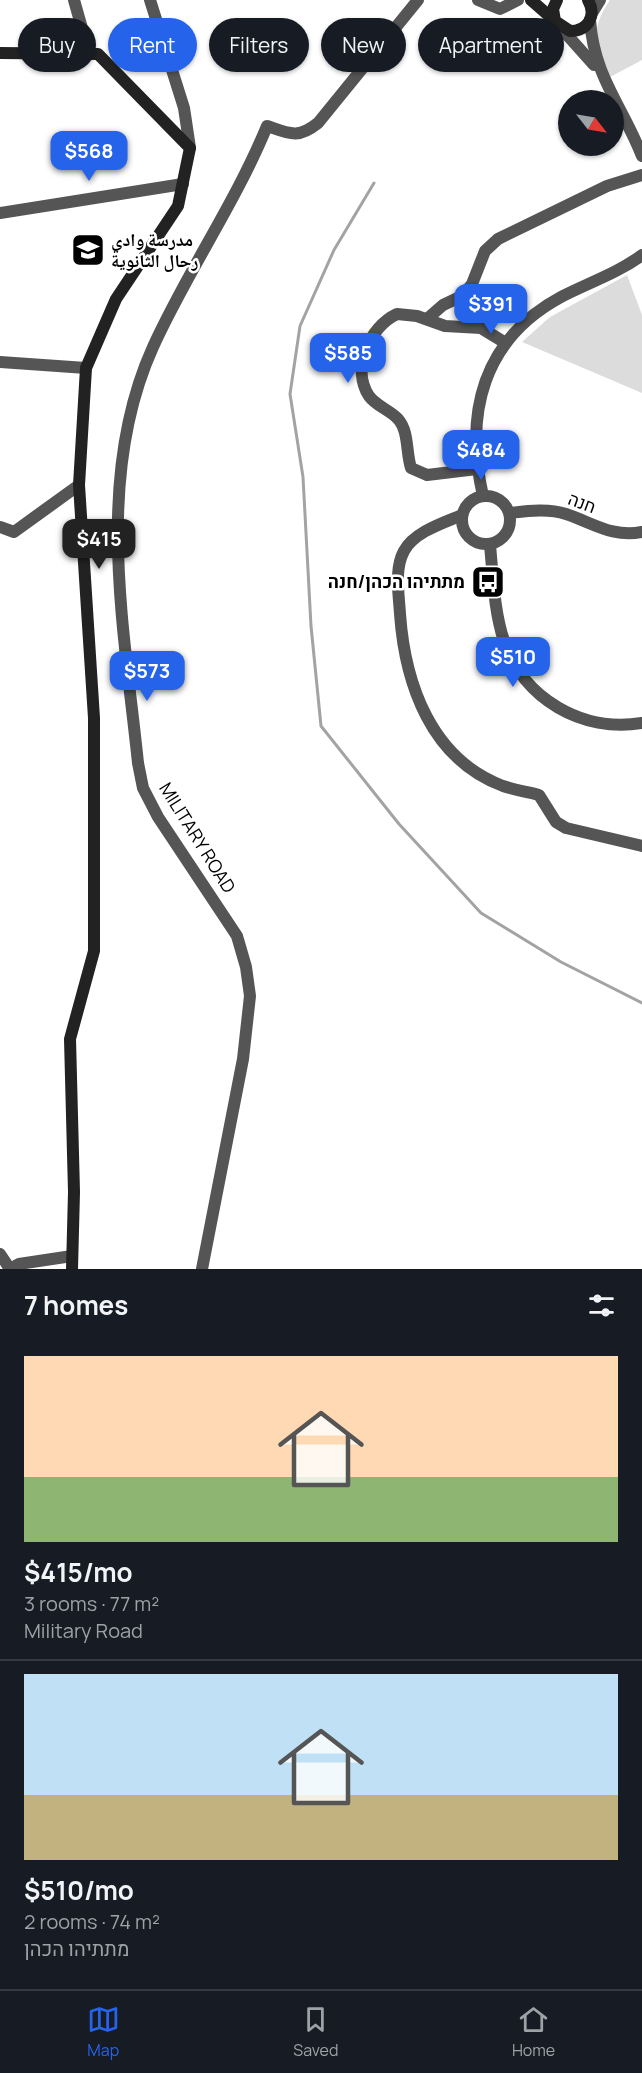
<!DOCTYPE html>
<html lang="en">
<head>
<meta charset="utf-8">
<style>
  :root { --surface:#171b24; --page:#242831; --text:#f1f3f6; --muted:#9ea1a6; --line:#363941; --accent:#2563eb }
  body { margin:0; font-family:Manrope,"Noto Naskh Arabic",Heebo,sans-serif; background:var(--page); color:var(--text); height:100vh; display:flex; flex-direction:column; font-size:22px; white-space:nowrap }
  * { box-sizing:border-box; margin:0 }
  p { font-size:20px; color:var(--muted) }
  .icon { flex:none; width:33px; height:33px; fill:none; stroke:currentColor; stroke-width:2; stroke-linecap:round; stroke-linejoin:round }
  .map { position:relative; height:1269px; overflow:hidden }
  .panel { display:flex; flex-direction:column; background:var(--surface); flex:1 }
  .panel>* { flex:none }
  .top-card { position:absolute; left:18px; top:18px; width:606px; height:54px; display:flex; gap:12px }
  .needle { width:39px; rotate:121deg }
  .tools { position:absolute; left:558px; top:90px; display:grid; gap:12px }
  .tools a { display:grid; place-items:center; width:66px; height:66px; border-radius:50%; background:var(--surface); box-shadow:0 2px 4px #0004; font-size:30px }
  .price { position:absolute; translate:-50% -51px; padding:0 14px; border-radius:12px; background:var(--accent); color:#fff; font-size:20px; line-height:39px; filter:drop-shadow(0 2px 3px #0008) }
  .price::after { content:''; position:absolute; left:50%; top:36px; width:18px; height:14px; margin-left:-9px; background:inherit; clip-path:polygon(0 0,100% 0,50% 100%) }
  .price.current { background:#222; color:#fff }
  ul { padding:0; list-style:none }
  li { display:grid; align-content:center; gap:12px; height:318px; padding:0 24px }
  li+li { border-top:2px solid var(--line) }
  li span { display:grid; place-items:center; height:186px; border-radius:0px; color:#555 }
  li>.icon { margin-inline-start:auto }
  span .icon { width:108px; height:108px; fill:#fffc; stroke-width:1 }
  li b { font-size:26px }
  h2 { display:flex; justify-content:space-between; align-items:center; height:72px; padding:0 24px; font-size:26px }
  .pill { padding:0 21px; border-radius:27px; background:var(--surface); box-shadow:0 2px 4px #0004; font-size:21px; line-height:54px }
  .pill.current { background:var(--accent); color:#fff }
  .tabs { display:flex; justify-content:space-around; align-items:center; height:84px; border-top:2px solid var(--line); background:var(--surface); font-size:16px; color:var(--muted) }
  .tabs a { display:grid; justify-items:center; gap:3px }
  .tabs .current { color:var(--accent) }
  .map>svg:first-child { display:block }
  .green { fill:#dcdcdc }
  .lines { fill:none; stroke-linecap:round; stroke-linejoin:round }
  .stream { stroke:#a3a3a3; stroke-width:3 }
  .street { stroke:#555; stroke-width:12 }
  .secondary { stroke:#222; stroke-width:12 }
  .labels { text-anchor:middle; stroke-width:5; stroke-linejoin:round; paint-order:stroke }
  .poi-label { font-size:18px; font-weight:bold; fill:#000; stroke:#fff; text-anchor:start }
  .street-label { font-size:18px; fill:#000; stroke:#fff }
</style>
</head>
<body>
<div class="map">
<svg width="642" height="1269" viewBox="0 0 642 1269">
  <rect width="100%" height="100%" fill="#fff"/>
  <g class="green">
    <path d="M 610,0 L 642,0 L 642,60 L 610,77 C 597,44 588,32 610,0 Z"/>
    <polygon points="627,275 642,315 642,393 522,342 550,317"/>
  </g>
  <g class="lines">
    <polyline class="stream" points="374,183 334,250 300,326 290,394 303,477 311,626 321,726 399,824 481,913 561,962 642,1003"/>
    <g class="street">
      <polyline points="74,0 89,53"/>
      <polyline points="150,0 184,108 190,148"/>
      <polyline points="478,0 500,9 518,0"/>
      <polyline points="592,13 600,0"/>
      <path d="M 590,20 C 594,77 622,105 642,156"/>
      <polyline points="560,27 594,65"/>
      <polyline points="0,213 183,184"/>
      <polyline points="427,319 443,305 462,296 472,284 485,251 498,239 607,186 642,175"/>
      <polyline points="0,362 86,368"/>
      <path d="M 477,469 L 427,475 L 411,468 C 406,453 409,431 398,419 C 390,410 376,406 369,396 C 351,369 369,327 397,314 L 417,316 L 445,326 L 481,328 L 504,342"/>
      <circle cx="486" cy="520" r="24"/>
      <path d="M 483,496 C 464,413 483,339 561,297 C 588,283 618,273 642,255"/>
      <path d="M 510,513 C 527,511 548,508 566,514 C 593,523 613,538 642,532"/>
      <path d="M 462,515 C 443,523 414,532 404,551 C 394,569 399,595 400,614 C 405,684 431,759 503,786 C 515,790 527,792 539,795 L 556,822 L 566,828 L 642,846"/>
      <polyline points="0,527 14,532 79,485"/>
      <path d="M 490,545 C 493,576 494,611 504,641 C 523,699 583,733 642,723"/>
      <polyline points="0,1254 10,1269"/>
      <polyline points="10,1269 19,1264 72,1256"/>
      <path d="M 202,1269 L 243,1059 L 250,996 L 246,967 L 237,936 L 158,817 L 143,788 L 138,763 C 124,627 94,477 153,347 C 187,272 236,202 267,126 C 290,134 298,139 318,123 L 418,0"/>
    </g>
    <g class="secondary">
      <polyline points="531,0 555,21"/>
      <path d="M 557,0 L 553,9 L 555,21 L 570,31 C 588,31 597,16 588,0"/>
      <polyline points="0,53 98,54 190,148 178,206 116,299 86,368 79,485 94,718 94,951 70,1039 74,1192 72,1269"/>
    </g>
  </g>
  <defs>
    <symbol id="school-square" viewBox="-11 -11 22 22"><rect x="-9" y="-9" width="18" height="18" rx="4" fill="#000" stroke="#fff"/><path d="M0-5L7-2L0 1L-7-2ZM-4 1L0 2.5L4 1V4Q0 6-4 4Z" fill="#fff"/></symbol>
    <symbol id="bus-square" viewBox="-11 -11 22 22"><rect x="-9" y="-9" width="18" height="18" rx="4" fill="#000" stroke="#fff"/><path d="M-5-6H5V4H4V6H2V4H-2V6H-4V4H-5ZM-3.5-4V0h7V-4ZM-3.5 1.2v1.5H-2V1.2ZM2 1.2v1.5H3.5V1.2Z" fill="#fff"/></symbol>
  </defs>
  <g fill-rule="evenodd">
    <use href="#school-square" x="69" y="231" width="38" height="38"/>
    <use href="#bus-square" x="469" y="563" width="38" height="38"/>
  </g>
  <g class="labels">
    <g class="poi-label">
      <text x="111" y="246">مدرسة وادي<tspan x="111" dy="21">رحال الثانوية</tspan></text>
      <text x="465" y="588" text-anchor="end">מתתיהו הכהן/חנה</text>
    </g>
    <g class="street-label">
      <text transform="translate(582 503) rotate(20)" y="6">חנה</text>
      <text transform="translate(197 838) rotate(58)" y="6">MILITARY ROAD</text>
    </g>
  </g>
</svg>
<div class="tools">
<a><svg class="needle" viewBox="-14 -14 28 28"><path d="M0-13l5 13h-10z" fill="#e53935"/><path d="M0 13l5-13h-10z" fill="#9ea1a6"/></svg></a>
</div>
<b class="price" style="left:89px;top:182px">$568</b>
<b class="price" style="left:491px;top:335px">$391</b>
<b class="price" style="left:348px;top:384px">$585</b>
<b class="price" style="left:481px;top:481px">$484</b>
<b class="price current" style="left:99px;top:570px">$415</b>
<b class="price" style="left:513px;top:688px">$510</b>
<b class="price" style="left:147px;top:702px">$573</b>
<div class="top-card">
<a class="pill">Buy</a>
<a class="pill current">Rent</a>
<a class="pill">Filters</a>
<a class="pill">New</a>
<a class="pill">Apartment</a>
</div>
</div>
<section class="panel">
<h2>7 homes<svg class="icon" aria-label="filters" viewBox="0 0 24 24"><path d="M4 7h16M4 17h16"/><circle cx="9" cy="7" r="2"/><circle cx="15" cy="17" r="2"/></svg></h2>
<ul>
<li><span style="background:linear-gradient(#ffd9b3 65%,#8fb573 0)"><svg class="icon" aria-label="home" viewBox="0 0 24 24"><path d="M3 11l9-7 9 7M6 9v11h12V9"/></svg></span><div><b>$415/mo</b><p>3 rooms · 77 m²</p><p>Military Road</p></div></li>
<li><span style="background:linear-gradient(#bfe0f5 65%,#c2b280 0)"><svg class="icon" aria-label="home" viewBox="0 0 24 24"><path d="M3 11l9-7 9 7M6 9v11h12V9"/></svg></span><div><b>$510/mo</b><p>2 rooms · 74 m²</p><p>מתתיהו הכהן</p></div></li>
</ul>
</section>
<nav class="tabs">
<a class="current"><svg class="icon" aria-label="map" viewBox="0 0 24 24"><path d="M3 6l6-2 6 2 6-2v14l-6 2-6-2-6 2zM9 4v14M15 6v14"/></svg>Map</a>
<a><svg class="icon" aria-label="saved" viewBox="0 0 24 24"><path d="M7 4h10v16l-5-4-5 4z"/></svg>Saved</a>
<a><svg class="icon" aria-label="home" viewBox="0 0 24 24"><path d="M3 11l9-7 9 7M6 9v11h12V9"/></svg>Home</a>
</nav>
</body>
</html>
